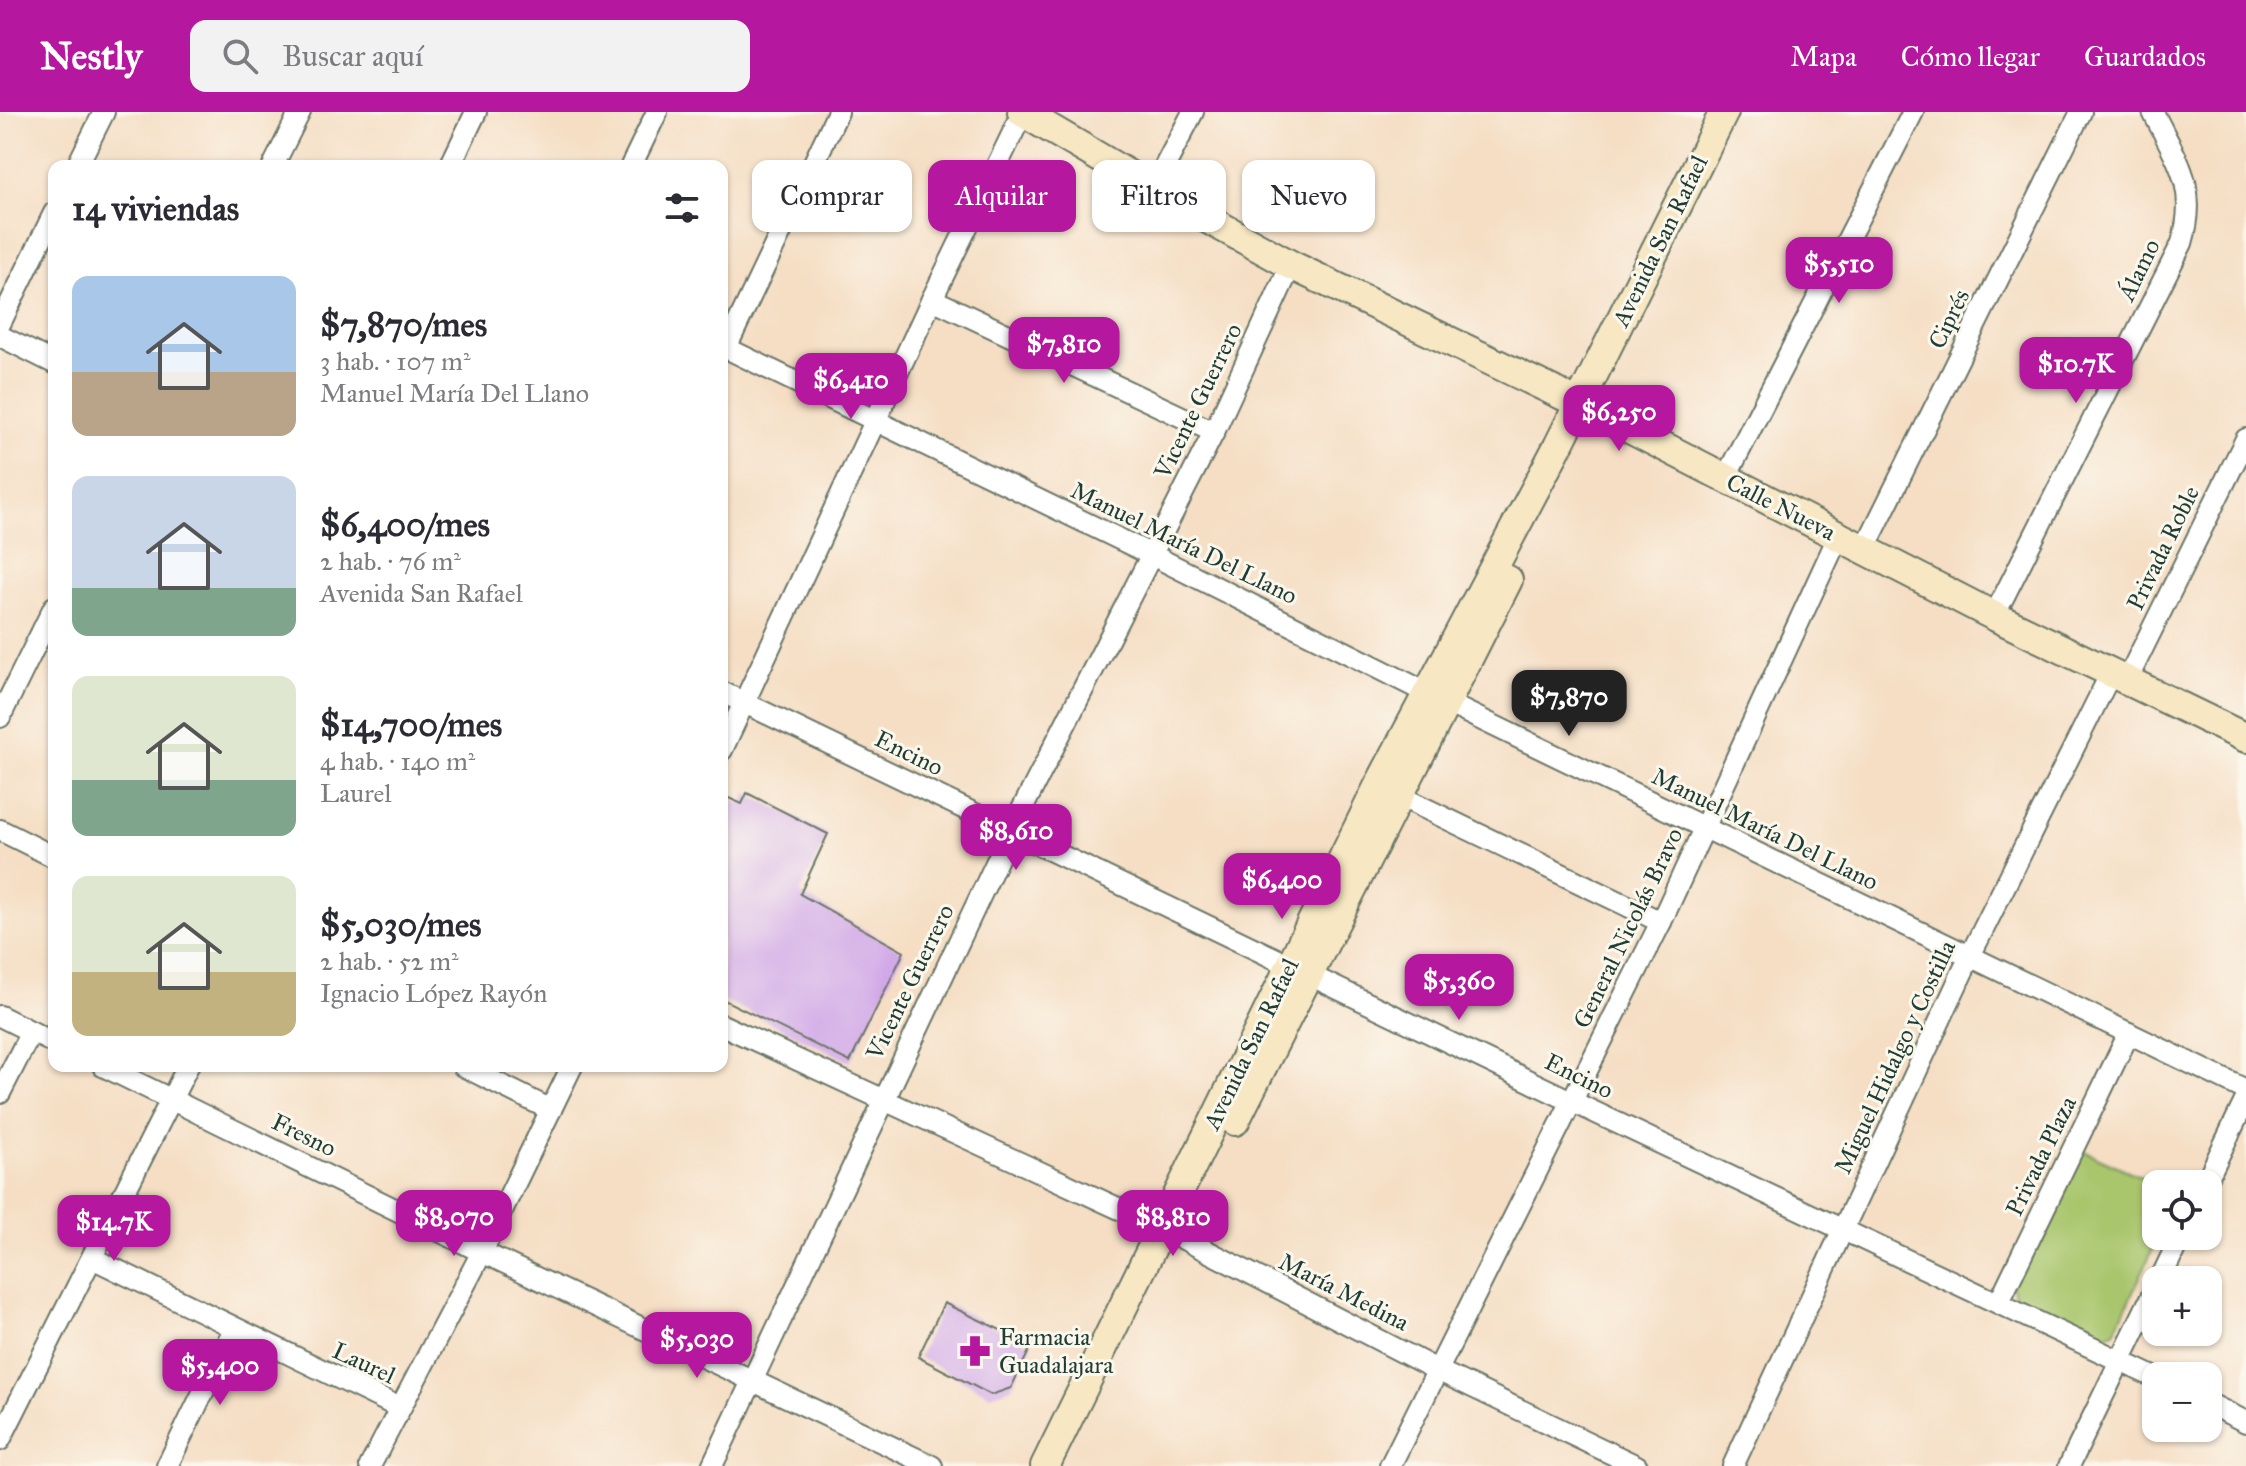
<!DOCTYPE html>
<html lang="es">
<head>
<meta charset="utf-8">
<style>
  :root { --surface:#fff; --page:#f2f2f3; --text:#2b2b33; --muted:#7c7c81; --accent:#b5179e }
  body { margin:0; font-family:"IM FELL Great Primer",serif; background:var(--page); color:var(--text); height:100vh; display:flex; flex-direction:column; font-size:30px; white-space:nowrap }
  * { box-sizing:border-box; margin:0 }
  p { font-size:26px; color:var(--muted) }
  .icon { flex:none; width:44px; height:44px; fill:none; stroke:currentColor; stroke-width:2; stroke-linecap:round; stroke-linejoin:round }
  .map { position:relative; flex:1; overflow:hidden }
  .panel { position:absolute; left:48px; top:48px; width:680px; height:912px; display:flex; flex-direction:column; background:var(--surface); border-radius:16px; box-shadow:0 2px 6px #0004 }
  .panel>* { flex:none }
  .banner { position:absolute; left:752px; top:48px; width:760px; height:72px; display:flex; gap:16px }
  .controls { position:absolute; left:2142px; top:1058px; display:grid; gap:16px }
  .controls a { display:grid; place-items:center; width:80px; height:80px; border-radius:16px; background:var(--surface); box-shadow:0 2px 6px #0004; font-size:40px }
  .price { position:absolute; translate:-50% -68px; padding:0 18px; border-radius:16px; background:var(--accent); color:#fff; font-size:26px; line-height:52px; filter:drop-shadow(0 2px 4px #0008) }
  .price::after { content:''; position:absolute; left:50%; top:48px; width:24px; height:18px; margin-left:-12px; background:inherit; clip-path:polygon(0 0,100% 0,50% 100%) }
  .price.selected { background:#222; color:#fff }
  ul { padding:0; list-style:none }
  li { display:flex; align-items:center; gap:24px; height:200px; padding:0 24px }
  li span { display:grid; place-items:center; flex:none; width:224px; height:160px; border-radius:16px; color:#555 }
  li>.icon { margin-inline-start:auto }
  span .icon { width:96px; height:96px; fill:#fffc; stroke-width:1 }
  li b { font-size:34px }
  h2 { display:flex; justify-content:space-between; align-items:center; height:96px; padding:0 24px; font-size:34px }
  .pill { padding:0 28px; border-radius:16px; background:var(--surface); box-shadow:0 2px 6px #0004; font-size:28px; line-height:72px }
  .pill.selected { background:var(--accent); color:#fff }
  header { display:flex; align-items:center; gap:48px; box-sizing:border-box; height:112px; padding:0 40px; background:var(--accent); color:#fff }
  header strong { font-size:38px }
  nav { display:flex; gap:44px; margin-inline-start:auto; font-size:28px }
  .search { width:560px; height:72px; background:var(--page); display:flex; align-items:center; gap:20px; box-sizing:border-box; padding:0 28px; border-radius:16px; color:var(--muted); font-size:30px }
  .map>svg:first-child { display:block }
  .green { fill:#a9c66d; stroke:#648250; stroke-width:2 }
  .building { fill:#d1a9e8 }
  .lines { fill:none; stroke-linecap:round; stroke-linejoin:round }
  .street-casing { stroke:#6a7566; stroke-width:24 }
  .secondary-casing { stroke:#6a7566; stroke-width:32 }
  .street { stroke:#fff; stroke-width:20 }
  .secondary { stroke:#f7e8c3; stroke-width:28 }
  .labels { text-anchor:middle; stroke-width:6; stroke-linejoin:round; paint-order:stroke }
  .street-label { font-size:24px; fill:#1f3d34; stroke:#fbf7ec }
  .poi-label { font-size:24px; fill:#1f3d34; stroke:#fbf7ec; text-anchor:start }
</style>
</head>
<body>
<header>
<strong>Nestly</strong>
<div class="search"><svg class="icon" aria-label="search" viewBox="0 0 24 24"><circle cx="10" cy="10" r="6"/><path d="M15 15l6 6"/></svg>Buscar aquí</div>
<nav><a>Mapa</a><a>Cómo llegar</a><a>Guardados</a></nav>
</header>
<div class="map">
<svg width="2246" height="1354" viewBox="0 0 2246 1354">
  <rect width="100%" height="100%" fill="#fbf7ec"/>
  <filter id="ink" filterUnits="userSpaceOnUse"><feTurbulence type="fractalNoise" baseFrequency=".0125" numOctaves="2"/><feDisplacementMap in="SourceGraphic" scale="16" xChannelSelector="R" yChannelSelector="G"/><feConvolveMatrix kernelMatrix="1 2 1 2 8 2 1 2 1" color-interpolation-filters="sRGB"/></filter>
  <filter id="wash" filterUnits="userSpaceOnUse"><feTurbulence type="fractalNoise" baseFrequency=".006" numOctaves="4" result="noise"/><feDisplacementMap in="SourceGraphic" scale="32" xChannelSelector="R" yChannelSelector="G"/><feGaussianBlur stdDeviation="1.8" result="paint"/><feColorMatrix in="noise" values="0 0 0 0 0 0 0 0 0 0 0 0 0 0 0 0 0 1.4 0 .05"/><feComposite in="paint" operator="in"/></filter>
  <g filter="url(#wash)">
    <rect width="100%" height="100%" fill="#f5dec4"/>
    <polygon class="green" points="2077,1036 2157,1072 2156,1124 2159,1124 2115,1219 2097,1225 2015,1188 2011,1172"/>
    <g id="blocks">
      <g class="building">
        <polygon points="747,681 828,722 800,782 904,840 850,950 722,887 722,683 742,692"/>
        <polygon points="944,1191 1032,1233 1011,1276 991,1283 918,1245"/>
      </g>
    </g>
  </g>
  <g filter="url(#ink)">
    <use href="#blocks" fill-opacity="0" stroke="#6a7566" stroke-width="2"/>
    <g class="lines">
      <defs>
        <g id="street">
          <polyline points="77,54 104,0"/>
          <polyline points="273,54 300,0"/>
          <polyline points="450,54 476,0"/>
          <polyline points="631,54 657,0"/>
          <polyline points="1153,77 1193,0"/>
          <polyline points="932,187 1214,320"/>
          <polyline points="0,212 54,101"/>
          <polyline points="0,224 54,251"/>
          <polyline points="722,234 1152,443 1445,590 2246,978"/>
          <polyline points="726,236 838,0"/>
          <polyline points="1725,367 1913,0"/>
          <polyline points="1864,438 2081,0"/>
          <path d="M 1994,504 L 2182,131 C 2199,75 2177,49 2153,0"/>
          <polyline points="2127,568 2246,327"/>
          <polyline points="722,580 1573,990 2156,1266"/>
          <polyline points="0,605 54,495"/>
          <polyline points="722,638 932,187 1023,0"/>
          <polyline points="1387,678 1661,810"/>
          <polyline points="0,718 54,745"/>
          <polyline points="0,904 54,931"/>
          <polyline points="722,913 1178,1124 1437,1258 1637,1354"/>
          <polyline points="103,954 482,1140 932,1354"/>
          <polyline points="463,954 551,998"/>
          <polyline points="0,981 31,920"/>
          <polyline points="2205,1072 2246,987"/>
          <polyline points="92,1146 400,1296"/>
          <polyline points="2160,1168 2181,1124"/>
          <polyline points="1999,1190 2129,921"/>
          <polyline points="2208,1291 2246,1310"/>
          <polyline points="0,1328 188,954"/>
          <polyline points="167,1354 234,1217"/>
          <polyline points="370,1354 482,1140 572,954"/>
          <polyline points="712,1354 1011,719 1214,320 1291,153"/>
          <polyline points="1390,1354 1661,810 1838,425"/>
          <polyline points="1733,1354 1969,846 2111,561"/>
          <polyline points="2069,1354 2156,1175"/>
        </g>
        <g id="secondary">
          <polyline points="1022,0 1153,77 1291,153 1591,297 1994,504 2246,626"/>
          <polyline points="1235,1009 1508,468"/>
          <polyline points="1045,1354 1378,675 1558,334 1724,0"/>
        </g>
      </defs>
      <use href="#street" class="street-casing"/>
      <use href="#secondary" class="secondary-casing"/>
      <use href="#street" class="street"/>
      <use href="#secondary" class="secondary"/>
    </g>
  </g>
  <defs>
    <symbol id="pharmacy-bare" viewBox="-9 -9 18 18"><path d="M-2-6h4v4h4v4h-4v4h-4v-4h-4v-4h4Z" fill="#b5179e" stroke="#fbf7ec" stroke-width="2.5" paint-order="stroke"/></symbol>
  </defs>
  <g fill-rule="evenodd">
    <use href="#pharmacy-bare" x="953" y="1217" width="44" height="44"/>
  </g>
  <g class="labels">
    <g class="street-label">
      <text transform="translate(1660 129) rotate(-64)" y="8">Avenida San Rafael</text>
      <text transform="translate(2139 158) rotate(-64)" y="8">Álamo</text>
      <text transform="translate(1949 207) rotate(-64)" y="8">Ciprés</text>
      <text transform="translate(1198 289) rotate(-64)" y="8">Vicente Guerrero</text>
      <text transform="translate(1781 395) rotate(27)" y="8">Calle Nueva</text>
      <text transform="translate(1184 431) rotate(26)" y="8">Manuel María Del Llano</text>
      <text transform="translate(2163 436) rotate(-64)" y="8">Privada Roble</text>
      <text transform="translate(909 641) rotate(26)" y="8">Encino</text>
      <text transform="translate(1765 717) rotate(26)" y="8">Manuel María Del Llano</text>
      <text transform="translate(1628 816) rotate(-64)" y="8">General Nicolás Bravo</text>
      <text transform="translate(910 870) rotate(-64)" y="8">Vicente Guerrero</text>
      <text transform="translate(1251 932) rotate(-64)" y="8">Avenida San Rafael</text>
      <text transform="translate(1895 945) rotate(-65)" y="8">Miguel Hidalgo y Costilla</text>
      <text transform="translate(1579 964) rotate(26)" y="8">Encino</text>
      <text transform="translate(304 1023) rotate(26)" y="8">Fresno</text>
      <text transform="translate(2041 1044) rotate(-64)" y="8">Privada Plaza</text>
      <text transform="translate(1344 1180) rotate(27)" y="8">María Medina</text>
      <text transform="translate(364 1251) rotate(25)" y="8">Laurel</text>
    </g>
    <g class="poi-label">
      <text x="999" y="1233">Farmacia<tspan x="999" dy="28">Guadalajara</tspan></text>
    </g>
  </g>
</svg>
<div class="controls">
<a><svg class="icon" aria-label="locate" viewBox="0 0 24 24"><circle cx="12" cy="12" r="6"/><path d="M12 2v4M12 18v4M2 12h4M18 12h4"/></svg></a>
<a>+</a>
<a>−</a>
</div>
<b class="price" style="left:1839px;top:193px">$5,510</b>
<b class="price" style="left:1064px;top:273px">$7,810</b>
<b class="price" style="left:2076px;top:293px">$10.7K</b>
<b class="price" style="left:851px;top:309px">$6,410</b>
<b class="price" style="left:1619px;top:341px">$6,250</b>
<b class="price selected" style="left:1569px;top:626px">$7,870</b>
<b class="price" style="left:1016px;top:760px">$8,610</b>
<b class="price" style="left:1282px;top:809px">$6,400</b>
<b class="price" style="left:1459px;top:910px">$5,360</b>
<b class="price" style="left:454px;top:1146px">$8,070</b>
<b class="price" style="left:1173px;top:1146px">$8,810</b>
<b class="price" style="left:114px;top:1151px">$14.7K</b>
<b class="price" style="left:697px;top:1268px">$5,030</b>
<b class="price" style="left:220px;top:1295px">$5,400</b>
<div class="banner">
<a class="pill">Comprar</a>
<a class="pill selected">Alquilar</a>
<a class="pill">Filtros</a>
<a class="pill">Nuevo</a>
</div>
<section class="panel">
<h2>14 viviendas<svg class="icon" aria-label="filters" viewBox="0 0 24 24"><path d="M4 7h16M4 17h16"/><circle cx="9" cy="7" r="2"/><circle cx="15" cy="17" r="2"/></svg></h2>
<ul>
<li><span style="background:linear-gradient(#a9c7e8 60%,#b9a48a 0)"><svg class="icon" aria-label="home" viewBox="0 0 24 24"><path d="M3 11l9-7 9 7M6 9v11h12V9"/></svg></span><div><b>$7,870/mes</b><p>3 hab. · 107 m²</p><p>Manuel María Del Llano</p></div></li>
<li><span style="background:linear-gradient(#c9d6e8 70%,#7fa58c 0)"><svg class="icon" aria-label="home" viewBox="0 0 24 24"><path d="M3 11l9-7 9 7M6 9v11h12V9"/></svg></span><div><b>$6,400/mes</b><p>2 hab. · 76 m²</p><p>Avenida San Rafael</p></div></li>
<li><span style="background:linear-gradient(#dfe7d0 65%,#7fa58c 0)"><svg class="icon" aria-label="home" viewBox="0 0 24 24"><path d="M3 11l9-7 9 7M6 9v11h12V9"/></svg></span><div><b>$14,700/mes</b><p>4 hab. · 140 m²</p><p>Laurel</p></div></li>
<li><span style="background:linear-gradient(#dfe7d0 60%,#c2b280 0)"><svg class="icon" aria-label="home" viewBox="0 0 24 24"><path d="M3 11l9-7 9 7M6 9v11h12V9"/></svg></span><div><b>$5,030/mes</b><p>2 hab. · 52 m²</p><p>Ignacio López Rayón</p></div></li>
</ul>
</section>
</div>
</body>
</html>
